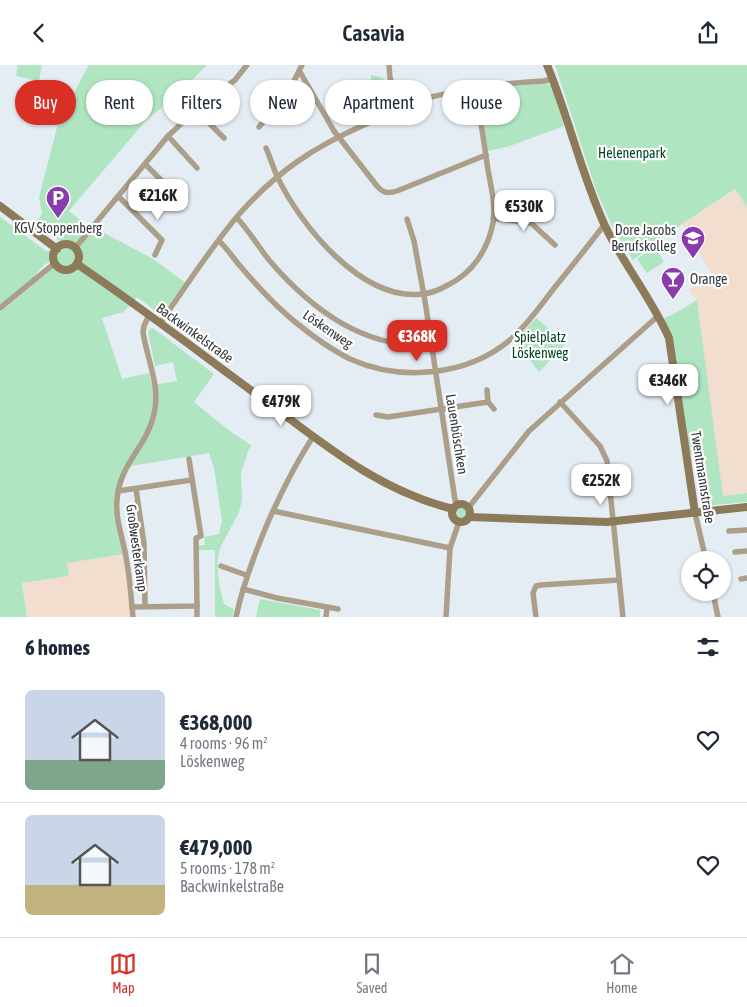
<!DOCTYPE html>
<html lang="en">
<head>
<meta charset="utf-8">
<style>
  :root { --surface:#fff; --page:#f2f2f3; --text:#1f2937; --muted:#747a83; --line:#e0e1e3; --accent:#d93025 }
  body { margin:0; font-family:"Asap Condensed",sans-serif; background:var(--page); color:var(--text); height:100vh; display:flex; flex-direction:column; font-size:19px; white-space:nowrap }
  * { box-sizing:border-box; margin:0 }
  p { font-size:16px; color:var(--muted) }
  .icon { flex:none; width:28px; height:28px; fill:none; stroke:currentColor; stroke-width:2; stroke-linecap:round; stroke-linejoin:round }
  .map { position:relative; height:552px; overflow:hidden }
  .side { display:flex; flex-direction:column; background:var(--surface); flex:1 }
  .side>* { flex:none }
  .guide { position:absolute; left:15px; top:15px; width:718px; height:45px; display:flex; gap:10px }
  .buttons { position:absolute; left:681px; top:486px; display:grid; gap:10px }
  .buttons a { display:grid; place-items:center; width:50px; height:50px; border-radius:50%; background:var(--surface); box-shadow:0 1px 4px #0004; font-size:25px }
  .price { position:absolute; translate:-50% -42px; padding:0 11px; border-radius:10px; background:#fff; color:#222; font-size:16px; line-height:32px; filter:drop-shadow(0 1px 2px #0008) }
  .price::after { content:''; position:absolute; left:50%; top:30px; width:15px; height:11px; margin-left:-8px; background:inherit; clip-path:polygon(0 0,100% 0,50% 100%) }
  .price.active { background:var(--accent); color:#fff }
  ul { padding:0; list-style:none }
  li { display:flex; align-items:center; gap:15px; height:125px; padding:0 25px }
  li+li { border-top:1px solid var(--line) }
  li span { display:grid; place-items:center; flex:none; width:140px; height:100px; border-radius:8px; color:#555 }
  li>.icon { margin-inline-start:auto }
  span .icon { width:60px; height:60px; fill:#fffc; stroke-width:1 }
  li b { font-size:21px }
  h2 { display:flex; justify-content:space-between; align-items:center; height:60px; padding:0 25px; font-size:21px }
  .tag { padding:0 18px; border-radius:22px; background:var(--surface); box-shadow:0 1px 4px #0004; font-size:18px; line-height:45px }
  .tag.active { background:var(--accent); color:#fff }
  header { display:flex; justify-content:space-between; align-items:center; height:65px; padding:0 25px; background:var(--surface); font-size:22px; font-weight:600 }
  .dock { display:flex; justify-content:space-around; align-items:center; height:70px; border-top:1px solid var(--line); background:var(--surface); font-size:14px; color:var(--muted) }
  .dock a { display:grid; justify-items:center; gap:2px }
  .dock .active { color:var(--accent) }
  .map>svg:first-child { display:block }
  .industrial { fill:#f1dece }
  .green { fill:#afe6c1 }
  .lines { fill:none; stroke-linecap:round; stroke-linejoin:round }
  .street { stroke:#ab9f89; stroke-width:5.5 }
  .secondary { stroke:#8c7a59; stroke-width:8 }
  .labels { text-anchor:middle; stroke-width:4.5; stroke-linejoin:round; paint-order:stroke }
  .park-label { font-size:14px; fill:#004625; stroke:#fff }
  .poi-label { font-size:14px; fill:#34373a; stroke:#fff }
  .street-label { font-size:14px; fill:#34373a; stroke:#fff }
</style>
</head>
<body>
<header><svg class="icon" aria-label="back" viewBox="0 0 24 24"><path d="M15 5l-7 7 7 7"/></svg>Casavia<svg class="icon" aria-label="share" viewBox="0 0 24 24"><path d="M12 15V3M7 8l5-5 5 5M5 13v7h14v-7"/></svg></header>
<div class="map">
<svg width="747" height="552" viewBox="0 0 747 552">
  <rect width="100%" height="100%" fill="#e5edf4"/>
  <g class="industrial">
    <polygon points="736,124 747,142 747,428 723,432 697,235 689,225 713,211 682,159"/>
    <polygon points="124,489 131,552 27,552 23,518 69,511 67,498"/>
  </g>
  <g class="green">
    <polygon points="18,0 42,0 39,16 16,11"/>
    <path d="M 89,0 L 207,0 L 177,30 L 193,47 L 190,50 L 174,33 L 147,54 L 69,146 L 92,164 L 93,162 L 153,194 L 186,218 L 161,250 L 137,232 L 124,247 L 102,253 L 122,314 L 149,308 L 152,320 L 177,316 L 173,297 L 155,301 L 148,267 L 150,264 L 153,263 L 214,309 L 194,337 L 227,364 L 252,381 L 249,384 L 241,408 L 242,435 L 239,447 L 220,483 C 215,501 219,521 224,539 L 234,544 L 232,552 L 215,552 L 215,485 L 198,485 L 198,481 L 205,480 L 204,472 L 219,469 L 222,456 L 214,403 L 209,388 L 125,402 L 117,423 L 124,489 L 67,498 L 69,511 L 22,518 L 27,552 L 0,552 L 0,247 L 49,207 L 55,198 L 54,189 L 60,176 L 36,159 L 42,148 L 39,132 L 59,55 Z"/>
    <polygon points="555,0 747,0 747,142 735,124 682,159 633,195 612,161 596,125"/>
    <polygon points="371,10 383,13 389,29 384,31 378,22 371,14"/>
    <polygon points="547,18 552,21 564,61 510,81 488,86 479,25"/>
    <polygon points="0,152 46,186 51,185 52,190 50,197 45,199 30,216 0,241"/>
    <polygon points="655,182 664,197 647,208 637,194"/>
    <polygon points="697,235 723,431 747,428 747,437 705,441 702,439 700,434 692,389 689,389 664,253 672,250"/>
    <polygon points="536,253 566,278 539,307 515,276"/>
    <circle cx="461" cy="448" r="5.5"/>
    <polygon points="260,534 320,545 320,552 256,552"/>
  </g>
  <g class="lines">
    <g class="street">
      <polyline points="389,0 390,13 402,42"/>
      <path d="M 300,7 L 334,66 L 377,121 C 383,128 388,129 397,126 L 486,90"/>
      <polyline points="196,45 224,73"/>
      <polyline points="259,62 289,26 302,0"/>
      <polyline points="168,71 197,103"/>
      <path d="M 266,83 C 270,92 273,102 277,111 C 300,160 362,237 423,229 C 431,228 441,224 448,220 C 473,208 488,184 493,158 C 496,141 491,122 488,105 C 484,77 480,50 475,22"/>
      <polyline points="145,99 179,133"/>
      <polyline points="119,132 162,175 155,190"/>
      <path d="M 237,153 C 249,166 258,181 269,195 C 310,243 365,286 432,279"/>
      <polyline points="493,153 531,158 555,180"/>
      <polyline points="407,154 414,176 425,236 455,435 458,439"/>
      <path d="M 219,176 C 227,183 233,193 241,202 C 257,221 274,240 294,256 C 311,270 330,284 350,294 C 401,317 468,311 511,274 C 528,259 541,240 555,222 C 572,201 588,181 604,160"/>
      <polyline points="75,183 168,71 196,45 235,15 247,0"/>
      <polyline points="0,243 55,198"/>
      <path d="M 160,258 C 186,222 212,180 241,147 C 278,106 314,82 364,60 C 377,54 389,47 402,42 C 447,24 495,19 543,16 L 553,14"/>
      <polyline points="487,325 488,337 494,344"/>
      <polyline points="560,337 600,381 607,396 623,552"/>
      <polyline points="376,350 388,352 488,337"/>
      <polyline points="136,424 144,479 145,541"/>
      <polyline points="118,426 191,415"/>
      <polyline points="469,442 529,366 658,251"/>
      <polyline points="273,446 450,483"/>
      <polyline points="695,448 706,495"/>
      <polyline points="729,466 747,465"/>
      <polyline points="735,487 747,486"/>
      <polyline points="221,501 246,510"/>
      <polyline points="741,514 747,513"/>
      <polyline points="243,524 277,533 338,544"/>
      <polyline points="713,528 718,552"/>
      <polyline points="197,541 197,552"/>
      <polyline points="132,542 197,541 196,473 201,471 189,394"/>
      <path d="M 133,552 C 131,532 130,512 126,492 C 123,473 115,454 117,435 C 120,397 147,382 154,349 C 161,321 147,295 143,267 L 144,261 L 149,250"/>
      <path d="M 236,552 C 243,519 255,488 268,457 C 281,428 295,399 313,372"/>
      <polyline points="326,552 327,543"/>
      <polyline points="446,552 450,483 459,457"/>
      <polyline points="536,552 533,528 536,521 541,520 619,515"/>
    </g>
    <g class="secondary">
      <path d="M 547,0 C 569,53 581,109 605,161 C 624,200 652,234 669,273 L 695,448"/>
      <polyline points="0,141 57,184"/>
      <circle cx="66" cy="192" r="13"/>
      <path d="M 77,199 C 142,243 204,291 267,337 C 326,381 380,426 453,444"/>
      <circle cx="461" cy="448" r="9"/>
      <polyline points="470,452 607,457 747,442"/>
    </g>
  </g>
  <defs>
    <symbol id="parking-pin" viewBox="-11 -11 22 30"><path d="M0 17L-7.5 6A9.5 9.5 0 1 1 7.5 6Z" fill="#893cad" stroke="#fff"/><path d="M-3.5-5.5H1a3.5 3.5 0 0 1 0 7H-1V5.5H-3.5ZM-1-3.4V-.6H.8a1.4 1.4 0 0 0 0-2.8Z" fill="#fff"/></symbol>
    <symbol id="university-pin" viewBox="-11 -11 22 30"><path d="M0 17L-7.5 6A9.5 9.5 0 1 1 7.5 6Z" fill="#893cad" stroke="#fff"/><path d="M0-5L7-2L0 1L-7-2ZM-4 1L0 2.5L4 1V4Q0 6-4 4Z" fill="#fff"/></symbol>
    <symbol id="bar-pin" viewBox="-11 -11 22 30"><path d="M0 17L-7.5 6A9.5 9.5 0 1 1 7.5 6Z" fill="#893cad" stroke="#fff"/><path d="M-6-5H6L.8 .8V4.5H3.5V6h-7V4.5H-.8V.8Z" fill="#fff"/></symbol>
  </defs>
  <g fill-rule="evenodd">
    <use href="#parking-pin" x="44" y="119" width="28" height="38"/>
    <use href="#university-pin" x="679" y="159" width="28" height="38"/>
    <use href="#bar-pin" x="659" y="200" width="28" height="38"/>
  </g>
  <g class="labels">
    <g class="park-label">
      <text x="632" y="93">Helenenpark</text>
      <text x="540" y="277">Spielplatz<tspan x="540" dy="16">Löskenweg</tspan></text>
    </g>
    <g class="poi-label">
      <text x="58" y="168">KGV Stoppenberg</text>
      <text x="676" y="170" text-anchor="end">Dore Jacobs<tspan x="676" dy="16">Berufskolleg</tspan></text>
      <text x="690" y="219" text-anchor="start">Orange</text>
    </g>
    <g class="street-label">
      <text transform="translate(328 264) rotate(34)" y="5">Löskenweg</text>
      <text transform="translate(195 268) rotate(36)" y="5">Backwinkelstraße</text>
      <text transform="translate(457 369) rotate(81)" y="5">Lauenbüschken</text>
      <text transform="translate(703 412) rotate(81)" y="5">Twentmannstraße</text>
      <text transform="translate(137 483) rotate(82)" y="5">Großwesterkamp</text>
    </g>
  </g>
</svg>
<div class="buttons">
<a><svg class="icon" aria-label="locate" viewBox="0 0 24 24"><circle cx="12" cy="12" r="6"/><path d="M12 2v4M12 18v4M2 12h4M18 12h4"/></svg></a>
</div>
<b class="price" style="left:158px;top:156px">€216K</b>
<b class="price" style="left:524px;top:167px">€530K</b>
<b class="price active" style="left:417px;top:297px">€368K</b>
<b class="price" style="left:668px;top:341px">€346K</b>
<b class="price" style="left:281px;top:362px">€479K</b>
<b class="price" style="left:601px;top:441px">€252K</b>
<div class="guide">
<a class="tag active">Buy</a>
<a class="tag">Rent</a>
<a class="tag">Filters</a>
<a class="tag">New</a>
<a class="tag">Apartment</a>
<a class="tag">House</a>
</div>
</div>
<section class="side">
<h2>6 homes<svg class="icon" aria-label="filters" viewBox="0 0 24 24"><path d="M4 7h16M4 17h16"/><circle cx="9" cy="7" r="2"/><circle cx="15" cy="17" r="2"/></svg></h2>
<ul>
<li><span style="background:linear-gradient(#c9d6e8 70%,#7fa58c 0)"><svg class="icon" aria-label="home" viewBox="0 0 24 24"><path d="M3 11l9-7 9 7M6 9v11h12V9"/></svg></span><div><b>€368,000</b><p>4 rooms · 96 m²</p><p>Löskenweg</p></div><svg class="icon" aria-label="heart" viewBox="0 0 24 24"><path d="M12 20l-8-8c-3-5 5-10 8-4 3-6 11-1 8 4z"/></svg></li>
<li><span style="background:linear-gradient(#c9d6e8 70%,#c2b280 0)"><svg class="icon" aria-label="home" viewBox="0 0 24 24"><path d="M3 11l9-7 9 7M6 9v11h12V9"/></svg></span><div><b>€479,000</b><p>5 rooms · 178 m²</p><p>Backwinkelstraße</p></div><svg class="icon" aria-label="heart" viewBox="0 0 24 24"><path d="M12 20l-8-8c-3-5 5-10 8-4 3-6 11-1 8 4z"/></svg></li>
</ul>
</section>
<nav class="dock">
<a class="active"><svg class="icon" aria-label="map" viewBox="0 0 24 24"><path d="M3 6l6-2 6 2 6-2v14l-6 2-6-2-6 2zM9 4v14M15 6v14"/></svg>Map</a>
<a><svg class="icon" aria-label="saved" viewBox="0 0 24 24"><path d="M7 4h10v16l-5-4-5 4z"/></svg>Saved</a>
<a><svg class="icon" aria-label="home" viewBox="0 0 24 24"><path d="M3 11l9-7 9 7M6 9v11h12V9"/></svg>Home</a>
</nav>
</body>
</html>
